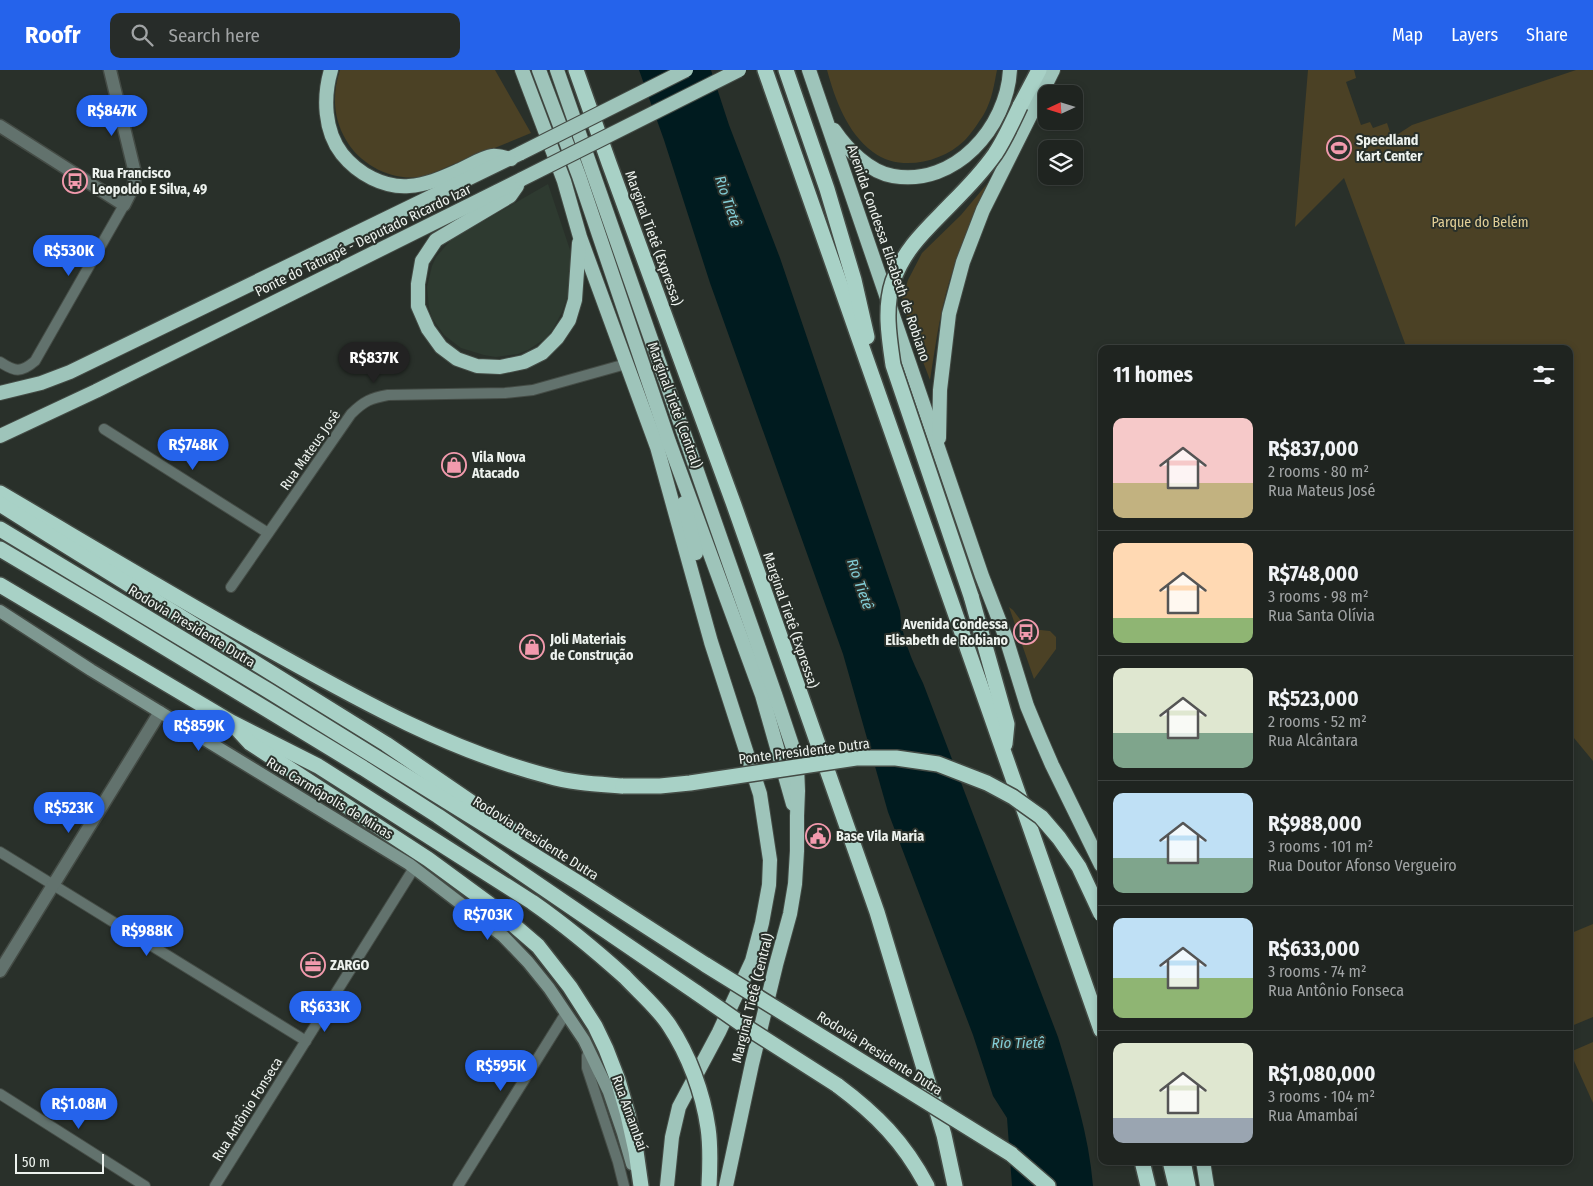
<!DOCTYPE html>
<html lang="en">
<head>
<meta charset="utf-8">
<style>
  :root { --surface:#1f2420; --page:#272c29; --text:#f1f3f6; --muted:#a1a4a5; --line:#3c413e; --accent:#2563eb }
  body { margin:0; font-family:"Fira Sans Condensed",sans-serif; background:var(--page); color:var(--text); height:100vh; display:flex; flex-direction:column; font-size:19px; white-space:nowrap }
  * { box-sizing:border-box; margin:0 }
  p { font-size:16px; color:var(--muted) }
  .icon { flex:none; width:28px; height:28px; fill:none; stroke:currentColor; stroke-width:2; stroke-linecap:round; stroke-linejoin:round }
  .map { position:relative; flex:1; overflow:hidden }
  .sheet { position:absolute; left:1098px; top:275px; width:475px; height:820px; display:flex; flex-direction:column; background:var(--surface); border-radius:10px; box-shadow:0 2px 8px #0003,0 0 0 1px var(--line) }
  .sheet>* { flex:none }
  .needle { width:32px; rotate:266deg }
  .controls { position:absolute; left:1038px; top:15px; display:grid; gap:10px }
  .controls a { display:grid; place-items:center; width:45px; height:45px; border-radius:10px; background:var(--surface); box-shadow:0 2px 8px #0003,0 0 0 1px var(--line); font-size:25px }
  .scale { position:absolute; left:15px; bottom:12px; width:89px; box-sizing:border-box; padding-left:5px; border:2px solid #edf2ee; border-top:0; font-size:14px; line-height:18px; white-space:nowrap; color:#edf2ee; -webkit-text-stroke:4px #29302a; paint-order:stroke }
  .price { position:absolute; translate:-50% -42px; padding:0 11px; border-radius:18px; background:var(--accent); color:#fff; font-size:16px; line-height:32px; filter:drop-shadow(0 1px 2px #0008) }
  .price::after { content:''; position:absolute; left:50%; top:30px; width:15px; height:11px; margin-left:-8px; background:inherit; clip-path:polygon(0 0,100% 0,50% 100%) }
  .price.on { background:#222; color:#fff }
  ul { padding:0; list-style:none }
  li { display:flex; align-items:center; gap:15px; height:125px; padding:0 15px }
  li+li { border-top:1px solid var(--line) }
  li span { display:grid; place-items:center; flex:none; width:140px; height:100px; border-radius:10px; color:#555 }
  li>.icon { margin-inline-start:auto }
  span .icon { width:60px; height:60px; fill:#fffc; stroke-width:1 }
  li b { font-size:21px }
  h2 { display:flex; justify-content:space-between; align-items:center; height:60px; padding:0 15px; font-size:21px }
  header { display:flex; align-items:center; gap:30px; box-sizing:border-box; height:70px; padding:0 25px; background:var(--accent); color:#fff }
  header strong { font-size:24px }
  nav { display:flex; gap:28px; margin-inline-start:auto; font-size:18px }
  .search { width:350px; height:45px; background:var(--page); display:flex; align-items:center; gap:12px; box-sizing:border-box; padding:0 18px; border-radius:10px; color:var(--muted); font-size:19px }
  .map>svg:first-child { display:block }
  .built { fill:#2e3a30 }
  .green { fill:#4b4125 }
  .water { fill:#001b1f }
  .lines { fill:none; stroke-linecap:round; stroke-linejoin:round }
  .minor-casing { stroke:#444b45; stroke-width:12 }
  .tertiary-casing { stroke:#444b45; stroke-width:15 }
  .secondary-casing { stroke:#444b45; stroke-width:15 }
  .trunk-casing { stroke:#444b45; stroke-width:16 }
  .motorway-casing { stroke:#444b45; stroke-width:18 }
  .minor { stroke:#62726d; stroke-width:10 }
  .tertiary { stroke:#62726d; stroke-width:12 }
  .secondary { stroke:#7e9891; stroke-width:12 }
  .trunk { stroke:#9ec4ba; stroke-width:14 }
  .motorway { stroke:#a8d1c6; stroke-width:15 }
  .trunk-bridge-casing { stroke:#444b45; stroke-width:16; stroke-linecap:butt }
  .motorway-bridge-casing { stroke:#444b45; stroke-width:18; stroke-linecap:butt }
  .trunk-bridge { stroke:#9ec4ba; stroke-width:14 }
  .motorway-bridge { stroke:#a8d1c6; stroke-width:15 }
  .labels { text-anchor:middle; stroke-width:4; stroke-linejoin:round; paint-order:stroke }
  .poi-label { font-size:14px; font-weight:bold; fill:#edf2ee; stroke:#29302a; text-anchor:start }
  .park-label { font-size:14px; fill:#e2cf97; stroke:#29302a }
  .street-label { font-size:14px; fill:#edf2ee; stroke:#29302a }
  .water-label { font-size:15px; font-style:italic; fill:#83ced7; stroke:#29302a }
</style>
</head>
<body>
<header>
<strong>Roofr</strong>
<div class="search"><svg class="icon" aria-label="search" viewBox="0 0 24 24"><circle cx="10" cy="10" r="6"/><path d="M15 15l6 6"/></svg>Search here</div>
<nav><a>Map</a><a>Layers</a><a>Share</a></nav>
</header>
<div class="map">
<svg width="1593" height="1116" viewBox="0 0 1593 1116">
  <rect width="100%" height="100%" fill="#29302a"/>
  <polygon class="built" points="548,114 571,183 572,203 569,223 562,242 553,259 546,268 528,280 518,284 496,287 484,285 461,278 444,265 432,248 429,238 427,217 432,196 436,187 450,171 459,165"/>
  <g class="green">
    <path d="M 340,0 L 495,0 L 531,63 C 507,73 482,83 457,93 C 446,97 435,103 425,106 C 395,113 361,96 346,70 C 333,48 332,24 340,0 Z"/>
    <path d="M 827,0 L 997,0 C 994,15 992,30 984,44 C 979,52 971,64 964,71 C 941,93 899,102 873,82 C 847,63 835,29 827,0 Z"/>
    <polygon points="1308,0 1354,0 1356,8 1346,12 1361,55 1370,52 1373,58 1387,53 1392,68 1412,55 1576,0 1593,0 1593,691 1569,662 1569,279 1407,279 1344,108 1295,157"/>
    <path d="M 992,108 C 978,137 964,166 954,197 C 941,233 936,272 930,310 L 909,255 L 902,229 L 908,210 L 922,183 L 961,145 Z"/>
    <polygon points="1009,537 1013,540 1025,556 1031,559 1050,561 1056,567 1056,579 1034,609"/>
    <polygon points="1593,854 1593,947 1569,957 1569,864"/>
    <polygon points="1593,972 1593,1033 1570,982"/>
  </g>
  <path class="water" d="M 639,0 L 711,0 L 729,55 L 780,188 L 900,541 C 901,565 912,591 923,613 L 1058,967 C 1073,1016 1089,1065 1093,1116 L 1012,1116 L 1007,1048 L 993,1026 L 973,965 L 888,742 L 843,584 L 710,213 L 664,70 Z"/>
  <g class="lines">
    <defs>
      <g id="minor">
        <path d="M 0,292 C 15,302 21,303 35,291 L 124,135"/>
        <polyline points="104,359 268,463"/>
        <path d="M 231,517 L 351,344 C 364,331 371,328 388,325 L 505,323 L 533,320 L 626,294"/>
        <polyline points="0,782 306,971"/>
        <polyline points="589,981 587,986 587,998 618,1092 624,1116"/>
        <polyline points="0,1024 145,1116"/>
        <polyline points="215,1116 414,798"/>
        <polyline points="458,1116 566,943"/>
      </g>
      <g id="tertiary">
        <polyline points="0,56 124,135 134,115 135,103 110,0"/>
        <polyline points="0,901 160,642"/>
      </g>
      <polyline id="secondary" points="0,541 91,600 409,794 503,866 528,892 549,918 584,970 609,1022 623,1063 632,1094"/>
      <g id="trunk">
        <path d="M 331,0 C 323,27 324,61 342,84 C 358,104 384,118 409,116 C 427,115 444,107 460,100 C 469,96 483,87 492,86 C 497,85 505,88 511,89"/>
        <polyline points="522,0 564,111 580,167 657,377 711,572 760,724 770,790 769,815 762,853 752,891 719,962 679,1037 672,1067 667,1116"/>
        <polyline points="539,0 579,106 669,372 762,625 793,734"/>
        <polyline points="557,0 775,624 793,678 797,695 798,721 797,746 797,781 795,814 790,844 776,895 752,994 726,1116"/>
        <polyline points="809,0 982,506 1006,568 1027,636 1039,665 1052,695 1101,795"/>
        <path d="M 834,60 C 847,79 869,102 893,106 C 955,117 1007,57 1010,0"/>
        <polyline points="517,116 510,126 436,170 422,191 418,214 418,236 428,259 441,277 457,289 477,296 500,297 524,292 542,283 557,268 569,250 575,230 579,173"/>
        <polyline points="0,323 41,313 70,302 521,83"/>
        <polyline points="0,366 96,321 522,109"/>
        <polyline points="939,368 940,320 949,244 963,192 983,140 1053,0"/>
        <polyline points="684,433 696,483"/>
        <polyline points="1203,1091 1207,1116"/>
      </g>
      <g id="motorway">
        <polyline points="576,0 609,93 734,435 877,842 944,1065 955,1116"/>
        <polyline points="765,0 1101,960"/>
        <polyline points="786,0 827,119 854,210 867,267"/>
        <polyline points="1020,36 1039,0"/>
        <path d="M 0,423 C 92,477 183,532 277,584 C 363,632 451,681 548,706 C 572,713 598,714 623,716"/>
        <polyline points="0,434 52,467 386,674 516,763"/>
        <polyline points="0,459 269,621 582,815 706,895"/>
        <polyline points="0,479 103,540 363,698 438,746 697,923"/>
        <path d="M 0,515 L 231,652 L 318,696 L 532,832 C 565,855 595,880 625,907"/>
        <polyline points="971,526 1007,654 1005,674"/>
        <polyline points="238,660 250,673 428,789 488,833 538,876 570,917 595,956 606,979 618,1010 628,1045 636,1081 641,1116"/>
        <path d="M 837,1015 C 876,1044 904,1072 927,1116"/>
        <polyline points="1011,1084 1048,1116"/>
        <polyline points="1142,1091 1148,1116"/>
        <polyline points="1170,1091 1176,1116"/>
        <polyline points="1183,1091 1188,1116"/>
      </g>
    </defs>
    <use href="#minor" class="minor-casing"/>
    <use href="#tertiary" class="tertiary-casing"/>
    <use href="#secondary" class="secondary-casing"/>
    <use href="#trunk" class="trunk-casing"/>
    <use href="#motorway" class="motorway-casing"/>
    <use href="#minor" class="minor"/>
    <use href="#tertiary" class="tertiary"/>
    <use href="#secondary" class="secondary"/>
    <use href="#trunk" class="trunk"/>
    <use href="#motorway" class="motorway"/>
    <defs>
      <g id="trunk-bridge">
        <polyline points="521,83 686,0"/>
        <polyline points="522,109 739,0"/>
      </g>
      <g id="motorway-bridge">
        <path d="M 971,526 L 893,295 C 889,268 884,238 893,211 C 905,177 928,158 952,133 C 967,118 983,101 995,84 C 1005,69 1012,53 1020,36"/>
        <polyline points="623,716 660,716 690,713 856,688 896,688 938,694 987,713 1013,727 1041,747 1059,768 1079,797 1101,844"/>
        <polyline points="706,895 1011,1084"/>
        <path d="M 625,907 C 639,922 657,937 669,955 C 689,985 703,1023 708,1058 C 711,1078 710,1097 709,1116"/>
        <polyline points="697,923 743,955 837,1015"/>
      </g>
    </defs>
    <use href="#trunk-bridge" class="trunk-bridge-casing"/>
    <use href="#motorway-bridge" class="motorway-bridge-casing"/>
    <use href="#trunk-bridge" class="trunk-bridge"/>
    <use href="#motorway-bridge" class="motorway-bridge"/>
  </g>
  <defs>
    <symbol id="stadium-ring" viewBox="-11 -11 22 22"><circle r="9.5" fill="#29302a" stroke="#f29aad" stroke-width="1.5"/><path d="M0-5a6.5 5 0 1 0 0 10a6.5 5 0 1 0 0-10ZM-3.5-1.8h7v3.6h-7Z" fill="#f29aad"/></symbol>
    <symbol id="bus-ring" viewBox="-11 -11 22 22"><circle r="9.5" fill="#29302a" stroke="#f29aad" stroke-width="1.5"/><path d="M-5-6H5V4H4V6H2V4H-2V6H-4V4H-5ZM-3.5-4V0h7V-4ZM-3.5 1.2v1.5H-2V1.2ZM2 1.2v1.5H3.5V1.2Z" fill="#f29aad"/></symbol>
    <symbol id="shop-ring" viewBox="-11 -11 22 22"><circle r="9.5" fill="#29302a" stroke="#f29aad" stroke-width="1.5"/><path d="M-5-2.5h2.3a2.7 3.5 0 0 1 5.4 0H5L5.5 6h-11ZM-1.5-2.5h3a1.5 2.3 0 0 0-3 0Z" fill="#f29aad"/></symbol>
    <symbol id="civic-ring" viewBox="-11 -11 22 22"><circle r="9.5" fill="#29302a" stroke="#f29aad" stroke-width="1.5"/><path d="M-.6-6.5H3V-4.5H.6V-3L4-1V1h2V6H-6V1h2V-1L-.6-3ZM-1.2 2.5V6h2.4V2.5Z" fill="#f29aad"/></symbol>
    <symbol id="office-ring" viewBox="-11 -11 22 22"><circle r="9.5" fill="#29302a" stroke="#f29aad" stroke-width="1.5"/><path d="M-6-3h4V-5.5h4V-3h4V5H-6ZM-1-4.5V-3h2v-1.5ZM-6 0V1H6V0Z" fill="#f29aad"/></symbol>
  </defs>
  <g fill-rule="evenodd">
    <use href="#stadium-ring" x="1325" y="64" width="28" height="28"/>
    <use href="#bus-ring" x="61" y="97" width="28" height="28"/>
    <use href="#shop-ring" x="440" y="381" width="28" height="28"/>
    <use href="#bus-ring" x="1012" y="548" width="28" height="28"/>
    <use href="#shop-ring" x="518" y="563" width="28" height="28"/>
    <use href="#civic-ring" x="804" y="752" width="28" height="28"/>
    <use href="#office-ring" x="299" y="881" width="28" height="28"/>
  </g>
  <g class="labels">
    <g class="poi-label">
      <text x="1356" y="75">Speedland<tspan x="1356" dy="16">Kart Center</tspan></text>
      <text x="92" y="108">Rua Francisco<tspan x="92" dy="16">Leopoldo E Silva, 49</tspan></text>
      <text x="472" y="392">Vila Nova<tspan x="472" dy="16">Atacado</tspan></text>
      <text x="1008" y="559" text-anchor="end">Avenida Condessa<tspan x="1008" dy="16">Elisabeth de Robiano</tspan></text>
      <text x="550" y="574">Joli Materiais<tspan x="550" dy="16">de Construção</tspan></text>
      <text x="836" y="771">Base Vila Maria</text>
      <text x="330" y="900">ZARGO</text>
    </g>
    <g class="park-label">
      <text x="1480" y="157">Parque do Belém</text>
    </g>
    <g class="street-label">
      <text transform="translate(654 168) rotate(70)" y="5">Marginal Tietê (Expressa)</text>
      <text transform="translate(363 170) rotate(-26)" y="5">Ponte do Tatuapé - Deputado Ricardo Izar</text>
      <text transform="translate(889 183) rotate(71)" y="5">Avenida Condessa Elisabeth de Robiano</text>
      <text transform="translate(675 335) rotate(70)" y="5">Marginal Tietê (Central)</text>
      <text transform="translate(310 380) rotate(-55)" y="5">Rua Mateus José</text>
      <text transform="translate(791 550) rotate(71)" y="5">Marginal Tietê (Expressa)</text>
      <text transform="translate(192 556) rotate(31)" y="5">Rodovia Presidente Dutra</text>
      <text transform="translate(804 681) rotate(-7)" y="5">Ponte Presidente Dutra</text>
      <text transform="translate(330 728) rotate(31)" y="5">Rua Carmópolis de Minas</text>
      <text transform="translate(536 768) rotate(32)" y="5">Rodovia Presidente Dutra</text>
      <text transform="translate(752 928) rotate(-76)" y="5">Marginal Tietê (Central)</text>
      <text transform="translate(880 983) rotate(32)" y="5">Rodovia Presidente Dutra</text>
      <text transform="translate(247 1039) rotate(-58)" y="5">Rua Antônio Fonseca</text>
      <text transform="translate(630 1043) rotate(70)" y="5">Rua Amambaí</text>
    </g>
    <g class="water-label">
      <text transform="translate(728 131) rotate(71)" y="5">Rio Tietê</text>
      <text transform="translate(860 514) rotate(71)" y="5">Rio Tietê</text>
      <text x="1018" y="978">Rio Tietê</text>
    </g>
  </g>
</svg>
<div class="controls">
<a><svg class="needle" viewBox="-14 -14 28 28"><path d="M0-13l5 13h-10z" fill="#e53935"/><path d="M0 13l5-13h-10z" fill="#a1a4a5"/></svg></a>
<a><svg class="icon" aria-label="layers" viewBox="0 0 24 24"><path d="M12 4l9 5-9 5-9-5zM3 14l9 5 9-5"/></svg></a>
</div>
<div class="scale">50 m</div>
<b class="price" style="left:112px;top:67px">R$847K</b>
<b class="price" style="left:69px;top:207px">R$530K</b>
<b class="price on" style="left:374px;top:314px">R$837K</b>
<b class="price" style="left:193px;top:401px">R$748K</b>
<b class="price" style="left:199px;top:682px">R$859K</b>
<b class="price" style="left:69px;top:764px">R$523K</b>
<b class="price" style="left:488px;top:871px">R$703K</b>
<b class="price" style="left:147px;top:887px">R$988K</b>
<b class="price" style="left:325px;top:963px">R$633K</b>
<b class="price" style="left:501px;top:1022px">R$595K</b>
<b class="price" style="left:79px;top:1060px">R$1.08M</b>
<section class="sheet">
<h2>11 homes<svg class="icon" aria-label="filters" viewBox="0 0 24 24"><path d="M4 7h16M4 17h16"/><circle cx="9" cy="7" r="2"/><circle cx="15" cy="17" r="2"/></svg></h2>
<ul>
<li><span style="background:linear-gradient(#f6c9c9 65%,#c2b280 0)"><svg class="icon" aria-label="home" viewBox="0 0 24 24"><path d="M3 11l9-7 9 7M6 9v11h12V9"/></svg></span><div><b>R$837,000</b><p>2 rooms · 80 m²</p><p>Rua Mateus José</p></div></li>
<li><span style="background:linear-gradient(#ffd9b3 75%,#8fb573 0)"><svg class="icon" aria-label="home" viewBox="0 0 24 24"><path d="M3 11l9-7 9 7M6 9v11h12V9"/></svg></span><div><b>R$748,000</b><p>3 rooms · 98 m²</p><p>Rua Santa Olívia</p></div></li>
<li><span style="background:linear-gradient(#dfe7d0 65%,#7fa58c 0)"><svg class="icon" aria-label="home" viewBox="0 0 24 24"><path d="M3 11l9-7 9 7M6 9v11h12V9"/></svg></span><div><b>R$523,000</b><p>2 rooms · 52 m²</p><p>Rua Alcântara</p></div></li>
<li><span style="background:linear-gradient(#bfe0f5 65%,#7fa58c 0)"><svg class="icon" aria-label="home" viewBox="0 0 24 24"><path d="M3 11l9-7 9 7M6 9v11h12V9"/></svg></span><div><b>R$988,000</b><p>3 rooms · 101 m²</p><p>Rua Doutor Afonso Vergueiro</p></div></li>
<li><span style="background:linear-gradient(#bfe0f5 60%,#8fb573 0)"><svg class="icon" aria-label="home" viewBox="0 0 24 24"><path d="M3 11l9-7 9 7M6 9v11h12V9"/></svg></span><div><b>R$633,000</b><p>3 rooms · 74 m²</p><p>Rua Antônio Fonseca</p></div></li>
<li><span style="background:linear-gradient(#dfe7d0 75%,#9aa5b1 0)"><svg class="icon" aria-label="home" viewBox="0 0 24 24"><path d="M3 11l9-7 9 7M6 9v11h12V9"/></svg></span><div><b>R$1,080,000</b><p>3 rooms · 104 m²</p><p>Rua Amambaí</p></div></li>
</ul>
</section>
</div>
</body>
</html>
